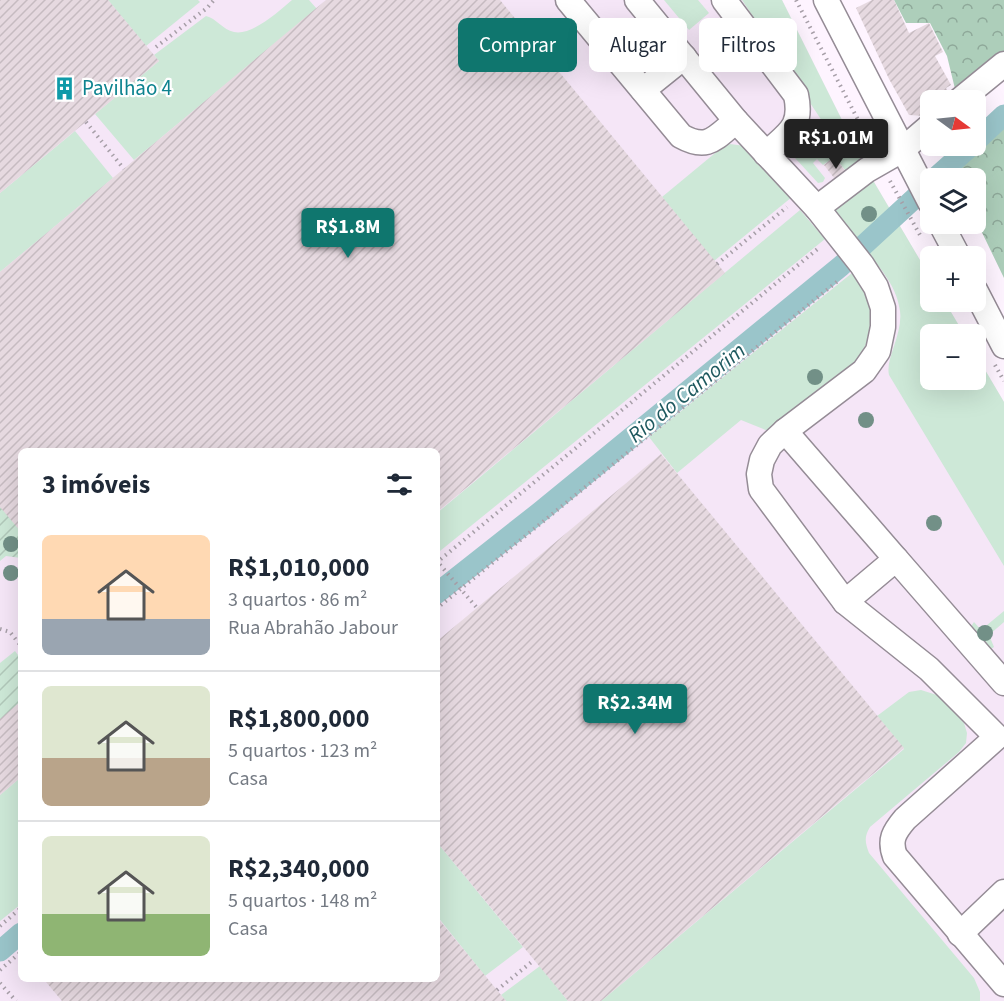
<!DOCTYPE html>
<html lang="pt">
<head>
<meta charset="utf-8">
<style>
  :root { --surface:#fff; --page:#f6f6f7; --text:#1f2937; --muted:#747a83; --line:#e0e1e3; --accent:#0f766e }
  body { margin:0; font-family:"Source Sans 3",sans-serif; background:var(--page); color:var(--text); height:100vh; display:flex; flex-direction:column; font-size:22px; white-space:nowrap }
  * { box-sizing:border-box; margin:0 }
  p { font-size:20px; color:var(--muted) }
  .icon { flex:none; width:33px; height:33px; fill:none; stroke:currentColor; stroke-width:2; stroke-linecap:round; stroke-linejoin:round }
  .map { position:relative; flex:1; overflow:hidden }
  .details { position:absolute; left:18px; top:448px; width:422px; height:534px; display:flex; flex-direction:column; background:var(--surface); border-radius:9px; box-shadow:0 6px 24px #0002 }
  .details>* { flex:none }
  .banner { position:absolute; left:458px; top:18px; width:456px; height:54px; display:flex; gap:12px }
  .needle { width:39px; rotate:105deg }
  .tools { position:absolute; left:920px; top:90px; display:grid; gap:12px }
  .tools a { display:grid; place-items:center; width:66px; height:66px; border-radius:9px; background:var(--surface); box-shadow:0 6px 24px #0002; font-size:30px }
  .price { position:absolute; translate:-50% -51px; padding:0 14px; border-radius:6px; background:var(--accent); color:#fff; font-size:20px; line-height:39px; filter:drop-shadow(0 2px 3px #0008) }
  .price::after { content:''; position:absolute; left:50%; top:36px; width:18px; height:14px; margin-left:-9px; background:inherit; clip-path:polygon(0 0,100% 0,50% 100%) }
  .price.on { background:#222; color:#fff }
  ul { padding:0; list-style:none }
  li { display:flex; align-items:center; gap:18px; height:150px; padding:0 24px }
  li+li { border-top:2px solid var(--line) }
  li span { display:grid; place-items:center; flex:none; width:168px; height:120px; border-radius:9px; color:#555 }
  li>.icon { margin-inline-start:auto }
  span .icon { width:72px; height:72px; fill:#fffc; stroke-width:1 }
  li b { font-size:26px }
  h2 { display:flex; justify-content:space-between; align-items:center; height:72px; padding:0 24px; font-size:26px }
  .pill { padding:0 21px; border-radius:9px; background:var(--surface); box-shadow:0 6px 24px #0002; font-size:21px; line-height:54px }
  .pill.on { background:var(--accent); color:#fff }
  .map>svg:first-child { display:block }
  .built { fill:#f5e6f7; fill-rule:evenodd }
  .grass { fill:#cde8d7 }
  .forest { fill:url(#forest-crowns) }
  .garden { fill:url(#garden-furrows) }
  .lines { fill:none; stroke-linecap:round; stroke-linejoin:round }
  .canal { stroke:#9ac5ca; stroke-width:21 }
  .building { fill:url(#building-hatch) }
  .minor-casing { stroke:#958c96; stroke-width:27 }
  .path { stroke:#a79fa8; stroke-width:4; stroke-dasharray:1.5 4.5; stroke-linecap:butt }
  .minor { stroke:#fff; stroke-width:24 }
  .path-bridge { stroke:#a79fa8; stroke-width:4; stroke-dasharray:1.5 4.5; stroke-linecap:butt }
  .tree { fill:#729087 }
  .labels { text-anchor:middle; stroke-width:4.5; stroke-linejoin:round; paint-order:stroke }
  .culture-label { font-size:21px; fill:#0d838f; stroke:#fff; text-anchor:start }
  .water-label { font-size:22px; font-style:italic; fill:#1e595f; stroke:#fff }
</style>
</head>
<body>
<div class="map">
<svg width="1004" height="1001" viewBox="0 0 1004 1001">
  <defs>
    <pattern id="forest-crowns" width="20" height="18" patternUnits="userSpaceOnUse" patternTransform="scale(1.5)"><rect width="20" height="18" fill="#adceba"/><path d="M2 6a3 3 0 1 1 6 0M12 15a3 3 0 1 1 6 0" fill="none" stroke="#8ea899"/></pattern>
    <pattern id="garden-furrows" width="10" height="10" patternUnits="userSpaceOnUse" patternTransform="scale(1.5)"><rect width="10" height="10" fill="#cde8d7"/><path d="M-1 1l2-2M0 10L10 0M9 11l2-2" fill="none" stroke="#b1c8ba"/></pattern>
    <pattern id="building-hatch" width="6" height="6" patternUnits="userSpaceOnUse" patternTransform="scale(1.5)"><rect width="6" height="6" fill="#e6d9e0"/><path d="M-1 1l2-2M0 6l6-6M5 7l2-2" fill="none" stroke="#c6bbc1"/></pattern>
  </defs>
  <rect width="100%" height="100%" fill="#fef4ff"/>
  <path class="built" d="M 0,0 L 782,0 L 867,170 L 930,277 L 930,302 L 945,302 L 964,334 L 930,334 L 930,380 L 975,380 L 975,353 L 1004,402 L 1004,1001 L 0,1001 ZM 21,452 L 436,452 L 436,980 L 21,980 Z"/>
  <g class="grass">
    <polygon points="108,0 198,0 200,2 146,46"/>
    <path d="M 292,0 L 309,0 L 317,9 L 134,160 L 95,114 L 159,61 L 154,55 L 206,16 C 216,18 223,30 234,32 C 252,36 279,11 292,0 Z"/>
    <polygon points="664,0 698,0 709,13 689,30"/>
    <polygon points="742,0 782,0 863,162 848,174 835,157 823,165 817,159 813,163 825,178 823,182 818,183 785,147 793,140 805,150 826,135 826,127"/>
    <polygon points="75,131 113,178 0,272 0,193"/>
    <polygon points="730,144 745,146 792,197 714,261 662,197 720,149"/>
    <path d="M 871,177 L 930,277 L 930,302 L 945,302 L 964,334 L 930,334 L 930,380 L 975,380 L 975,353 L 1004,402 L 1004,566 L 889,375 C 885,359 903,334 900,311 C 895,270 851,244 835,209 Z"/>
    <polygon points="800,210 825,239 440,551 437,547 437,513"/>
    <path d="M 852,273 C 856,278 862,282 865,287 C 881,312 871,345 852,365 L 768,431 L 741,420 L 677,473 L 649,437 Z"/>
    <polygon points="1004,611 1004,622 989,635 994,647 991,649 972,628 972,625 974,622 981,630"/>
    <path d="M 921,690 L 940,696 L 964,723 L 967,733 L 966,743 L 959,752 L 870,827 C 864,837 865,842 869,853 L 974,978 L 980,992 L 980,1001 L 601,1001 L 904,749 L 877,716 L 909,692 Z"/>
    <polygon points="21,777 21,904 0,921 0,795"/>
    <polygon points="436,841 523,947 485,976 437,916"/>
    <polygon points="540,966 568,1001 506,1001 501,995"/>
  </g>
  <g class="forest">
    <polygon points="894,0 1004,0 1004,59 957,97 947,56 930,23 906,23"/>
    <polygon points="1004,118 1004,278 975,218 975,178 957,178 970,147 975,146 975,143"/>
  </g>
  <g class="garden">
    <polygon points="0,463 21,488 21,558 6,556 0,561"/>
    <polygon points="15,651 21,659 21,734 0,751 0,663"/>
  </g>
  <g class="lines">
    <g class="canal">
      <polyline points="975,142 1004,115"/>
      <polyline points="935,178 971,146"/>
      <polyline points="436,594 540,512 841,266 930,184"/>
      <polyline points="0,951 21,933"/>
    </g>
  </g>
  <g class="building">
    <polygon points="0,0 108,0 159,61 0,193"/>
    <polygon points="326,0 500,0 725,273 436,513 436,452 21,452 21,532 0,507 0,272"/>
    <polygon points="872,0 894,0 909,33 929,23 943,52 935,56 951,85 946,88 952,100 930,100 930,113 924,116 909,115 889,79 856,8"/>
    <polygon points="834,157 848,174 838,183 824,165"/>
    <polygon points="661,454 904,748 601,1001 568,1001 436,841 436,642"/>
    <polygon points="21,701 21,777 0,795 0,719"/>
    <polygon points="436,916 506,1001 62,1001 46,982 49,980 436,980"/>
  </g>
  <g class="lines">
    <defs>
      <g id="minor">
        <path d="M 568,0 L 681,136 C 708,151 715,138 736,121"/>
        <path d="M 637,0 L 736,121 L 817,208 L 862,265 L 876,287 L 883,308 L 883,327 L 878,351 L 864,371 L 785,431 L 770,445 L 762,460 L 759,474 L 761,489 L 845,602 L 929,669 L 997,737 L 905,819 C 894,832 889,840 895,856 L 1004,984"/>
        <path d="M 724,0 L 796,95 C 803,128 788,133 766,154"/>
        <polyline points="826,0 930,202"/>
        <polyline points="643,90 684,57"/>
        <polyline points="960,100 1004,64"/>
        <polyline points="817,208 867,170 902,150 930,126"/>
        <polyline points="941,224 958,256"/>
        <polyline points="975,290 1004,346"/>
        <polyline points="785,431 896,559"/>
        <polyline points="845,602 896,559 1004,683"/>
        <polyline points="960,934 1004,892"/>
      </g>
    </defs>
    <use href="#minor" class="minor-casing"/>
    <g class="path">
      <polyline points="796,0 870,143"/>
      <polyline points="156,47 207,8 214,0"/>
      <polyline points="86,122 124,169"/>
      <polyline points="890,181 920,235"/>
      <polyline points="717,264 787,207"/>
      <polyline points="995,365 1004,381"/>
      <polyline points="436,563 820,247"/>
      <polyline points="436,609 839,280"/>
      <polyline points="0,629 10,632 21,646"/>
      <polyline points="0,926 21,908"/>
      <polyline points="0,970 21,952"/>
      <polyline points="0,983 16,1001"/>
      <polyline points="497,990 534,960"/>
    </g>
    <use href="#minor" class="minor"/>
    <polyline class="path-bridge" points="436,560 477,608"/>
  </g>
  <g class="tree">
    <circle cx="869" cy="214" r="8"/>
    <circle cx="815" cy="377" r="8"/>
    <circle cx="866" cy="420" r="8"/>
    <circle cx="934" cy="523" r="8"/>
    <circle cx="11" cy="544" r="8"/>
    <circle cx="11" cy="573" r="8"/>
    <circle cx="985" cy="633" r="8"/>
  </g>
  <defs>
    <symbol id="building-bare" viewBox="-9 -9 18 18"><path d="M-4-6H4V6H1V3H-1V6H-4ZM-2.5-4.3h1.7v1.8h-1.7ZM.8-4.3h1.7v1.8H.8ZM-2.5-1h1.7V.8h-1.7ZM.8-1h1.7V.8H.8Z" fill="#0f9aa8" stroke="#fff" stroke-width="2.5" paint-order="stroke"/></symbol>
  </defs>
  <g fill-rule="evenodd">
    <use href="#building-bare" x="48" y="72" width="33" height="33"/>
  </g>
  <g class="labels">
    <g class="culture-label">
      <text x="82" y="95">Pavilhão 4</text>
    </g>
    <g class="water-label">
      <text transform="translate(686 392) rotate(-39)" y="8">Rio do Camorim</text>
    </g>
  </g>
</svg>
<div class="tools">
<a><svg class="needle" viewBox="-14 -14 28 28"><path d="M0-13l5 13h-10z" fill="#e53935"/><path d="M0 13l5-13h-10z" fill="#747a83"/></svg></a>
<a><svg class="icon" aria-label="layers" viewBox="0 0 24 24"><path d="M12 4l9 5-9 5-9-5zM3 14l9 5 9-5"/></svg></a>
<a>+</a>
<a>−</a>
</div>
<b class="price on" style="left:836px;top:170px">R$1.01M</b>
<b class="price" style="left:348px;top:259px">R$1.8M</b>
<b class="price" style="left:635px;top:735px">R$2.34M</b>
<div class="banner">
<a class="pill on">Comprar</a>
<a class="pill">Alugar</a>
<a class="pill">Filtros</a>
</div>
<section class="details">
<h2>3 imóveis<svg class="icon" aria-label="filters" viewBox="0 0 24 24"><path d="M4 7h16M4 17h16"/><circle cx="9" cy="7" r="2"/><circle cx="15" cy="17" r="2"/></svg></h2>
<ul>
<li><span style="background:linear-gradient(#ffd9b3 70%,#9aa5b1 0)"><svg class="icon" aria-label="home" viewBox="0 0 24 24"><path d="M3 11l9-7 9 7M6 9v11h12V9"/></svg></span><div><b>R$1,010,000</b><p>3 quartos · 86 m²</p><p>Rua Abrahão Jabour</p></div></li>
<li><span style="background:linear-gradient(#dfe7d0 60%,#b9a48a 0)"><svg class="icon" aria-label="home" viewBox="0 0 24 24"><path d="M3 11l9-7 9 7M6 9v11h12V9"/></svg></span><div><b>R$1,800,000</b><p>5 quartos · 123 m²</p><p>Casa</p></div></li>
<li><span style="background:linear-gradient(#dfe7d0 65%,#8fb573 0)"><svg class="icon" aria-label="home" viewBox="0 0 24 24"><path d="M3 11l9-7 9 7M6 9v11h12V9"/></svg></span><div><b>R$2,340,000</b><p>5 quartos · 148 m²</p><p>Casa</p></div></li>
</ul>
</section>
</div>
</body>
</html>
